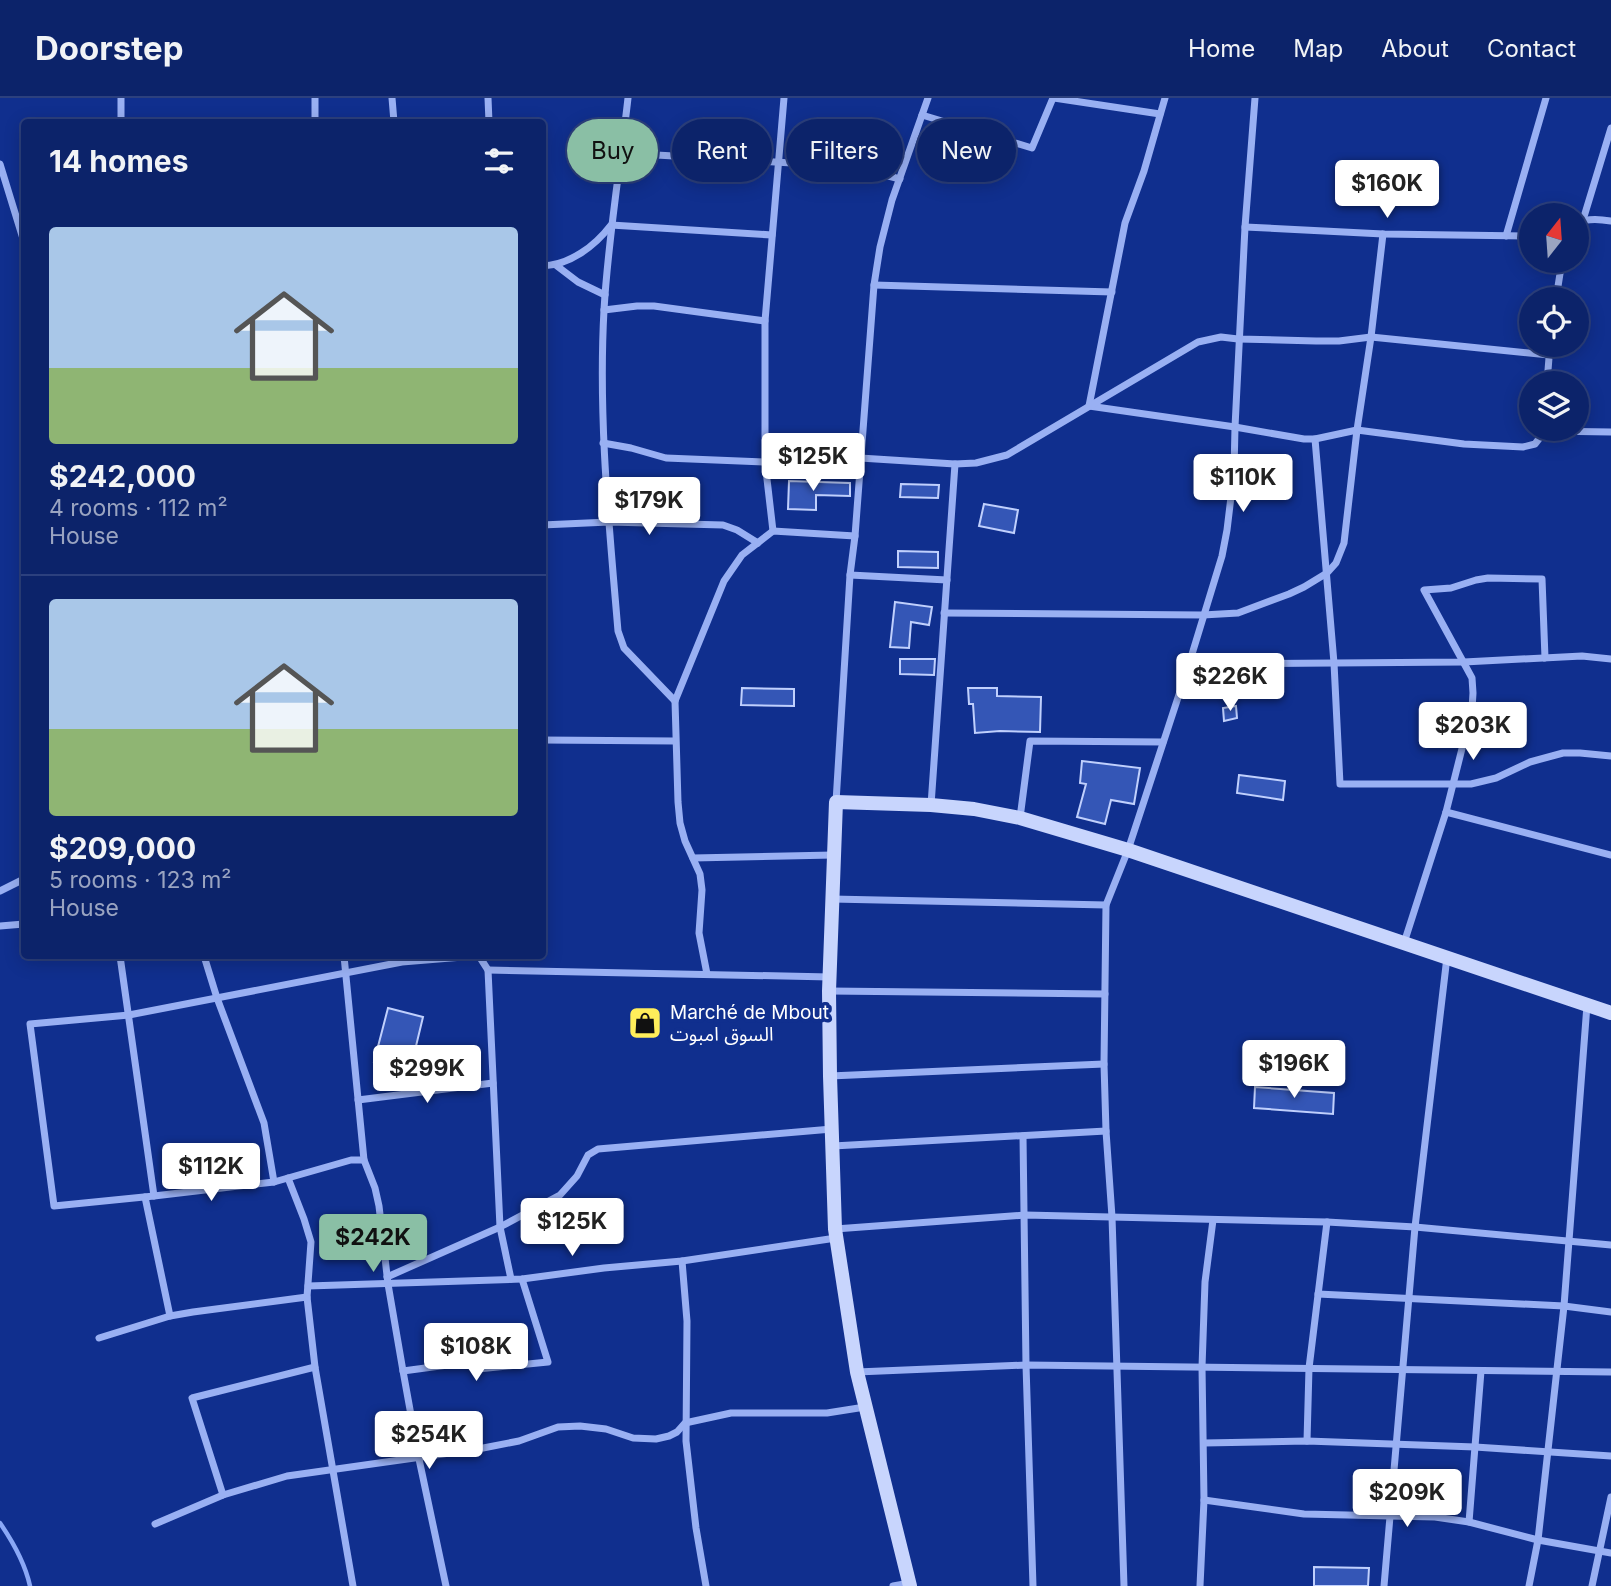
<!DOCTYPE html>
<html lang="en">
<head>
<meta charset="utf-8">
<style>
  :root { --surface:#0c236a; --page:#152b70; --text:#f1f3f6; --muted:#9aa4c1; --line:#2c407e; --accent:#8abfa5 }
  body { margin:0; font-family:Inter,"Noto Sans Arabic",sans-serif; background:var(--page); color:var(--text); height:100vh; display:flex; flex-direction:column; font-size:26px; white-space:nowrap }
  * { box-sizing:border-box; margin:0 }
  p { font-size:23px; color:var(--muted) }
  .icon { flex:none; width:38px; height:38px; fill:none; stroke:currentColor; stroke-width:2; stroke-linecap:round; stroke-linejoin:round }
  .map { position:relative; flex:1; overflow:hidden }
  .details { position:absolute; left:21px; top:21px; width:525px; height:840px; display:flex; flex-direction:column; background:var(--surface); border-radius:7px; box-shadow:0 4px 18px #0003,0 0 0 2px var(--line) }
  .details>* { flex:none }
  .top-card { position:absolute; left:567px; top:21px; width:665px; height:63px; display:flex; gap:14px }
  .needle { width:46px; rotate:17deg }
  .controls { position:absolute; left:1519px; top:105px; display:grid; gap:14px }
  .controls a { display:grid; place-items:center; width:70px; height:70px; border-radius:50%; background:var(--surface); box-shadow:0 4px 18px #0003,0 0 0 2px var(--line); font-size:35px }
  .price { position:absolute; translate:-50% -60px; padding:0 16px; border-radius:7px; background:#fff; color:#222; font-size:23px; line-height:46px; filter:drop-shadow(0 2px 4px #0008) }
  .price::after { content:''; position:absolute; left:50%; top:42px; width:21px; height:16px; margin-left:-10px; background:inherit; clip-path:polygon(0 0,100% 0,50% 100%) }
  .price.current { background:var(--accent); color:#111 }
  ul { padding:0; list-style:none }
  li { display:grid; align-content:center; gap:14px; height:371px; padding:0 28px }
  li+li { border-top:2px solid var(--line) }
  li span { display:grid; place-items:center; height:217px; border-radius:7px; color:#555 }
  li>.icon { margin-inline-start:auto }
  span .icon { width:126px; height:126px; fill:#fffc; stroke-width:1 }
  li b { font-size:30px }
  h2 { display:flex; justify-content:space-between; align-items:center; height:84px; padding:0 28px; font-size:30px }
  .tag { padding:0 24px; border-radius:32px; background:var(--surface); box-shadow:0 4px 18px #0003,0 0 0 2px var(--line); font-size:24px; line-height:63px }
  .tag.current { background:var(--accent); color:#111 }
  header { display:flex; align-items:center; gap:42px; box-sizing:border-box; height:98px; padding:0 35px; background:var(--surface); border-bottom:2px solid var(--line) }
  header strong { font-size:33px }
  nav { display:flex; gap:38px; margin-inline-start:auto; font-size:24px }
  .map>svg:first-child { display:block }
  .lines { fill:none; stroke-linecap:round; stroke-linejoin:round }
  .stream { stroke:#8aa8f6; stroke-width:4.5 }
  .building { fill:#3456b6; stroke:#c0d0fd; stroke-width:2 }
  .street { stroke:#99b0f3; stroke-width:7 }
  .secondary { stroke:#c8d5fd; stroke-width:14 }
  .labels { text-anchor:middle; stroke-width:7; stroke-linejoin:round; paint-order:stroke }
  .poi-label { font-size:19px; fill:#fff; stroke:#102f8e; text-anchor:start }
</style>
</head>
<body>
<header>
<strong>Doorstep</strong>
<nav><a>Home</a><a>Map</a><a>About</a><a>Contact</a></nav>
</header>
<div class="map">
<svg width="1611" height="1488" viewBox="0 0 1611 1488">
  <rect width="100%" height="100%" fill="#102f8e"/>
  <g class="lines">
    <path class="stream" d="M 0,1425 C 13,1444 25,1465 30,1488"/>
  </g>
  <g class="building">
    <polygon points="789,383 850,385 850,398 816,397 816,412 788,411"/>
    <polygon points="901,386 939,387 938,400 900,399"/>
    <polygon points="984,406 1018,412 1014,435 979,428"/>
    <polygon points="898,453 938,454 938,470 898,469"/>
    <polygon points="895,504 932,509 929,527 911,524 909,550 890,549"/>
    <polygon points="900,561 935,561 934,577 900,576"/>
    <polygon points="1205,584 1231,584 1230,599 1205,599"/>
    <polygon points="742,590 794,591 794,608 741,607"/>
    <polygon points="968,590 997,590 997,598 1041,599 1040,634 1000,633 975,635 973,606 969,606"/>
    <polygon points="1236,608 1237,620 1224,623 1223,610"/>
    <polygon points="1082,663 1140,670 1134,706 1111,702 1105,726 1077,719 1086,686 1080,685"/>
    <polygon points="1239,677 1285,683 1283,702 1237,695"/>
    <polygon points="388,910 423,919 410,973 374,964"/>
    <polygon points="1255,989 1334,995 1333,1016 1254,1010"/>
    <polygon points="1314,1469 1369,1470 1368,1488 1314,1488"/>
  </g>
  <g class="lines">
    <g class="street">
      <polyline points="121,0 121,24"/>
      <polyline points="315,0 315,24"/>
      <polyline points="392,0 394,24"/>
      <polyline points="488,0 489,24"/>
      <path d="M 628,0 C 620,71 608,141 604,212 C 598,319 609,426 618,533 L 624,550 L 675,603"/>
      <polyline points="1054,0 1160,16"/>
      <polyline points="1165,0 1144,73 1125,125 1089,308 1235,329 1304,341 1315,341 1357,332 1464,346 1523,349 1535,346 1545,333 1545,331"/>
      <polyline points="922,17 1032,50 1053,0"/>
      <polyline points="622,55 843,68 861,71 900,81"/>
      <polyline points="0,66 24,144"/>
      <polyline points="1583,122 1611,30"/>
      <path d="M 1577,125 C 1587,120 1600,121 1611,123"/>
      <polyline points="1245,129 1383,136 1531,138"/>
      <polyline points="1506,138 1546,0"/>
      <path d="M 542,168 C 570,167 595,148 611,127 L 772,137"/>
      <polyline points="557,168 578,184 605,197"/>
      <polyline points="874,187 1112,194"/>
      <polyline points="1556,201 1562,163"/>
      <polyline points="604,212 637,208 654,208 765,223"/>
      <polyline points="1547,285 1550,247"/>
      <polyline points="1545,333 1611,334"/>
      <polyline points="1315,341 1334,565 1340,686 1471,686 1496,680 1530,664 1563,655 1580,655 1611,658"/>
      <polyline points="603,345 631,350 666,360 859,368"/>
      <polyline points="860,360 955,366 976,365 1007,357 1198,244 1221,239 1238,241 1316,243 1339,243 1371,239 1549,257"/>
      <polyline points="542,427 609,424 723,427 737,432 758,445"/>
      <polyline points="773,433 765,364 765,223 784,0"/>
      <polyline points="850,477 947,482"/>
      <polyline points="944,515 1203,517 1238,515 1289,496 1304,489 1327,475 1336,465 1344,445 1357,332 1371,239 1383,136"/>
      <polyline points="1189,566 1464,564 1582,558 1611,561"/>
      <polyline points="542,642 675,643"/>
      <polyline points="836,704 850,477 855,438 874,187 880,149 892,102 928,0"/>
      <polyline points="931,707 955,366"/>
      <polyline points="1446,714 1611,757"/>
      <polyline points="1020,720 1030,643 1163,644"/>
      <polyline points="693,760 833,757"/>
      <polyline points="0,793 24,781"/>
      <polyline points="832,801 1106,807"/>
      <polyline points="0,828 24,826"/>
      <polyline points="1404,845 1446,714 1472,611 1473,595 1472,580 1424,492 1451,490 1476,482 1488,480 1542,481 1545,560"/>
      <polyline points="120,858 154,1098"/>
      <polyline points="204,858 217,900 264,1025 274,1084"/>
      <polyline points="344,858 364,1062 375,1090 379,1108 388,1186 403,1273 419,1361 446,1488"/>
      <polyline points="479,858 488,872 500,1129 511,1181"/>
      <polyline points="488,872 830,879"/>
      <polyline points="707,876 699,835 702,792 700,776 685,743 680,725 678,704 675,603 724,483 742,457 773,433 855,438"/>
      <polyline points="829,893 1105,896"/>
      <polyline points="830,978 1104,966"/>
      <polyline points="358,1002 493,985"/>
      <polyline points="1023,1038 1026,1267 1033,1488"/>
      <polyline points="833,1048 1106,1033"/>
      <polyline points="364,1062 351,1062 274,1084 154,1098 54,1108 30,926 129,917 402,864 475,858"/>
      <polyline points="288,1080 304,1121 311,1144 307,1199 315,1269 353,1488"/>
      <polyline points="145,1099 170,1218"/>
      <polyline points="835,1131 1025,1117 1327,1124 1415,1129 1611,1147"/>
      <polyline points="682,1163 687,1223 686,1343 696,1430 706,1488"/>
      <polyline points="387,1179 500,1129 560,1097 577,1078 588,1057 598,1051 832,1031"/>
      <polyline points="308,1188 522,1181 604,1170 682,1163 836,1140"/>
      <polyline points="1318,1196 1564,1208 1611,1214"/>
      <polyline points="99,1240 170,1218 193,1214 307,1199"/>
      <polyline points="403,1273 470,1264 478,1271 548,1264 522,1181"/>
      <polyline points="857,1274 1026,1267 1611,1274"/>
      <polyline points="1307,1343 1309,1270 1327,1124"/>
      <polyline points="1204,1345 1307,1343 1475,1349 1611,1358"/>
      <polyline points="223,1397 192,1300 315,1269"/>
      <polyline points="1204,1402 1304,1416 1435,1419 1469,1424 1538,1442 1611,1455"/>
      <polyline points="1469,1424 1481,1273"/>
      <polyline points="155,1426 223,1397 287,1378 478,1351 519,1343 558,1329 580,1328 606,1331 633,1340 656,1341 669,1338 677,1334 685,1325 731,1315 827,1315 865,1309"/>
      <polyline points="893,1488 910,1485"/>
      <polyline points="1124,1488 1112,1119 1106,1033 1104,966 1106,807 1128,752 1189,566 1222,458 1227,432 1234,374 1235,329 1245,129 1255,0"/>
      <polyline points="1200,1488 1204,1402 1202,1269 1205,1184 1213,1122"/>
      <polyline points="1384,1488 1415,1129 1447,859"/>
      <polyline points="1529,1488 1538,1442 1564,1208 1587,907"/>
      <polyline points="1592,1488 1611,1399"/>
    </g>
    <polyline class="secondary" points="910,1488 857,1274 835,1131 830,978 829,893 836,704 931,707 974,711 1020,720 1128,752 1611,915"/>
  </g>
  <defs>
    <symbol id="shop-square" viewBox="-11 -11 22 22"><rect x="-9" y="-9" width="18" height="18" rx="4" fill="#ffee5a" stroke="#102f8e"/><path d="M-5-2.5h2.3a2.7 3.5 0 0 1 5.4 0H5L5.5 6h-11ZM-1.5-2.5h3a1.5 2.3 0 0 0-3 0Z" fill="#111"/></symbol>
  </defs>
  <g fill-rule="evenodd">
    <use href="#shop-square" x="626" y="906" width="38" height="38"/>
  </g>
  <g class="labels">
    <g class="poi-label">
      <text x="670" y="921">Marché de Mbout<tspan x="670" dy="22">السوق امبوت</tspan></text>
    </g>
  </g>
</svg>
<div class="controls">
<a><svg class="needle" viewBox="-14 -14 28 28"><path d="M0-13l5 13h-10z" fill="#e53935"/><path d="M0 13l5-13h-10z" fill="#9aa4c1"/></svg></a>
<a><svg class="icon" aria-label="locate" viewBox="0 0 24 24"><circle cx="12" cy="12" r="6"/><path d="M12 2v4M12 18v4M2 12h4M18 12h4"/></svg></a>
<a><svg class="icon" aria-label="layers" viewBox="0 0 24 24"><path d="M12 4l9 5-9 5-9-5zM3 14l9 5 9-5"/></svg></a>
</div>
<b class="price" style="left:1387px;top:122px">$160K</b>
<b class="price" style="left:813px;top:395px">$125K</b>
<b class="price" style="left:1243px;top:416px">$110K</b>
<b class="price" style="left:649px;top:439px">$179K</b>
<b class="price" style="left:1230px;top:615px">$226K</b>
<b class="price" style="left:1473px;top:664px">$203K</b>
<b class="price" style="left:1294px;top:1002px">$196K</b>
<b class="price" style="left:427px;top:1007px">$299K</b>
<b class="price" style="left:211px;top:1105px">$112K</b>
<b class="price" style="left:572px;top:1160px">$125K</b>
<b class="price current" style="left:373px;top:1176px">$242K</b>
<b class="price" style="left:476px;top:1285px">$108K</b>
<b class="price" style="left:429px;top:1373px">$254K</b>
<b class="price" style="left:1407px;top:1431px">$209K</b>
<div class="top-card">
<a class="tag current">Buy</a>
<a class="tag">Rent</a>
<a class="tag">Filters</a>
<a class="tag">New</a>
</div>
<section class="details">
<h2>14 homes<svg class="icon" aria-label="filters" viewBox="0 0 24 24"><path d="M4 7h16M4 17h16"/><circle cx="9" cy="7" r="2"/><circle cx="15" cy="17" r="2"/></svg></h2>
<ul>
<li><span style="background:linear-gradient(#a9c7e8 65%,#8fb573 0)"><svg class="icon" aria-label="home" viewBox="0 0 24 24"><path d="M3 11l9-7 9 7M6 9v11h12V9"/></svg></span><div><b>$242,000</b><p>4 rooms · 112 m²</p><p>House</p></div></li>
<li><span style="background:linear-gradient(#a9c7e8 60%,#8fb573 0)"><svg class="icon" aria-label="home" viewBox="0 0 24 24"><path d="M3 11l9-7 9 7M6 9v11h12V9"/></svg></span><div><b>$209,000</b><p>5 rooms · 123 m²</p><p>House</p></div></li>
</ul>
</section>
</div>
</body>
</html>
